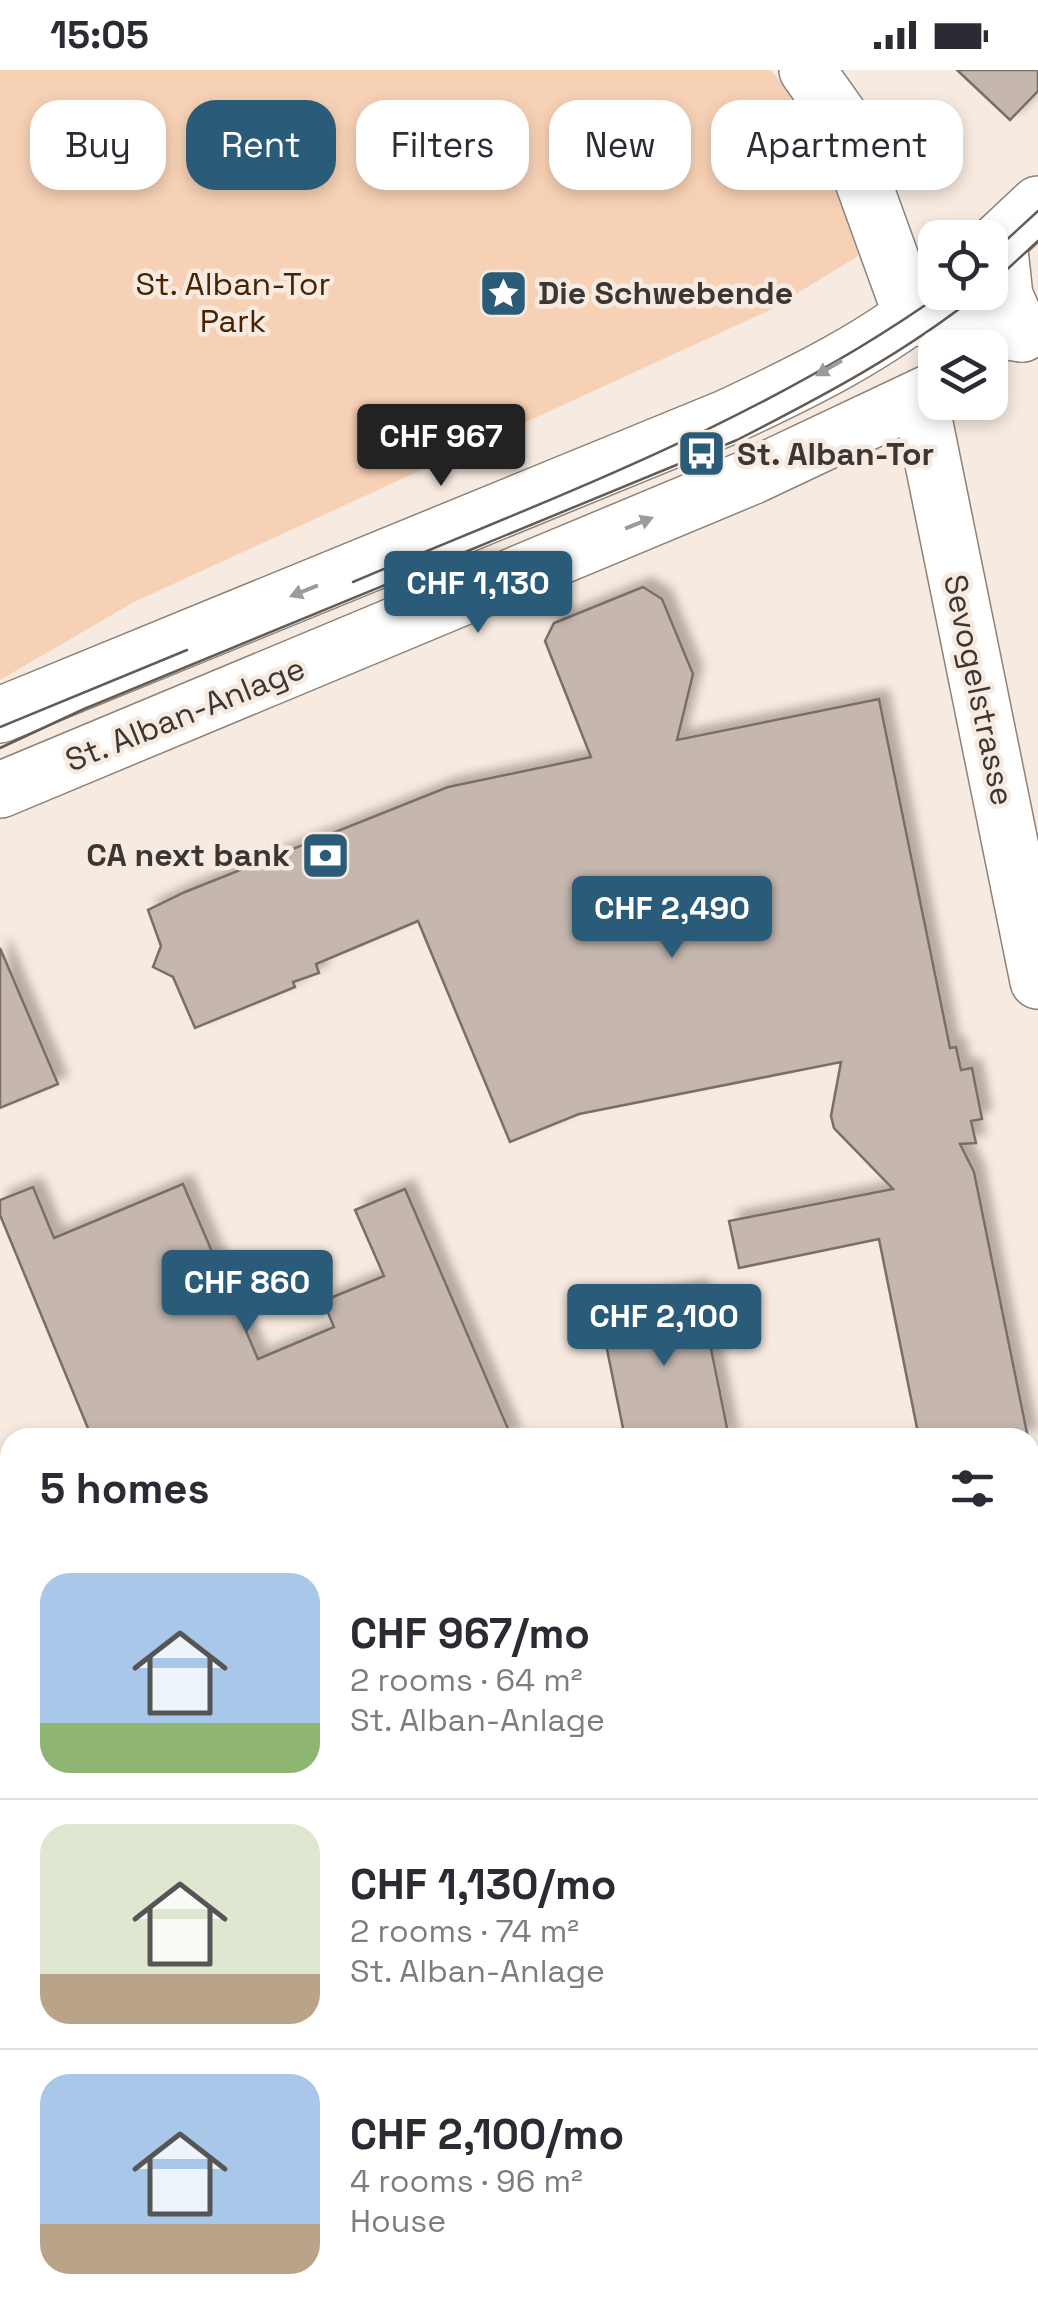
<!DOCTYPE html>
<html lang="en">
<head>
<meta charset="utf-8">
<style>
  :root { --surface:#fff; --page:#f2f2f3; --text:#2b2b33; --muted:#7c7c81; --line:#e1e1e2; --accent:#2a5b79 }
  body { margin:0; font-family:"Space Grotesk",sans-serif; background:var(--page); color:var(--text); height:100vh; display:flex; flex-direction:column; font-size:38px; white-space:nowrap }
  * { box-sizing:border-box; margin:0 }
  p { font-size:32px; color:var(--muted) }
  .icon { flex:none; width:55px; height:55px; fill:none; stroke:currentColor; stroke-width:2; stroke-linecap:round; stroke-linejoin:round }
  .map { position:relative; flex:1; overflow:hidden }
  .drawer { position:absolute; left:0px; top:1358px; width:1040px; height:892px; display:flex; flex-direction:column; background:var(--surface); border-radius:30px 30px 0 0; box-shadow:0 5px 15px #0003 }
  .drawer>* { flex:none }
  .top-card { position:absolute; left:30px; top:30px; width:980px; height:90px; display:flex; gap:20px }
  .controls { position:absolute; left:918px; top:150px; display:grid; gap:20px }
  .controls a { display:grid; place-items:center; width:90px; height:90px; border-radius:20px; background:var(--surface); box-shadow:0 5px 15px #0003; font-size:50px }
  .price { position:absolute; translate:-50% -85px; padding:0 22px; border-radius:10px; background:var(--accent); color:#fff; font-size:32px; line-height:65px; filter:drop-shadow(0 2px 5px #0008) }
  .price::after { content:''; position:absolute; left:50%; top:60px; width:30px; height:22px; margin-left:-15px; background:inherit; clip-path:polygon(0 0,100% 0,50% 100%) }
  .price.active { background:#222; color:#fff }
  ul { padding:0; list-style:none }
  li { display:flex; align-items:center; gap:30px; height:250px; padding:0 40px }
  li+li { border-top:2px solid var(--line) }
  li span { display:grid; place-items:center; flex:none; width:280px; height:200px; border-radius:30px; color:#555 }
  li>.icon { margin-inline-start:auto }
  span .icon { width:120px; height:120px; fill:#fffc; stroke-width:1 }
  li b { font-size:42px }
  h2 { display:flex; justify-content:space-between; align-items:center; height:120px; padding:0 40px; font-size:42px }
  .pill { padding:0 35px; border-radius:30px; background:var(--surface); box-shadow:0 5px 15px #0003; font-size:35px; line-height:90px }
  .pill.active { background:var(--accent); color:#fff }
  .status { display:flex; justify-content:space-between; align-items:center; height:70px; padding:0 50px; background:var(--surface); direction:ltr }
  .status svg { height:28px; fill:currentColor }
  .map>svg:first-child { display:block }
  .green { fill:#f7d1b5 }
  .building { fill:#c5b7ae; stroke:#7a6e66; stroke-width:2.5; filter:url(#shadow) }
  .lines { fill:none; stroke-linecap:round; stroke-linejoin:round }
  .minor-casing { stroke:#8d8178; stroke-width:58 }
  .tertiary-casing { stroke:#8d8178; stroke-width:58 }
  .secondary-casing { stroke:#8d8178; stroke-width:58 }
  .minor { stroke:#fff; stroke-width:55 }
  .tertiary { stroke:#fff; stroke-width:55 }
  .secondary { stroke:#fff; stroke-width:55 }
  .tram { stroke:#625b56; stroke-width:2.5 }
  .oneway { fill:#9d9a98 }
  .labels { text-anchor:middle; stroke-width:9; stroke-linejoin:round; paint-order:stroke }
  .park-label { font-size:32px; fill:#472300; stroke:#f7eae0 }
  .poi-label { font-size:32px; font-weight:bold; fill:#3b3632; stroke:#f7eae0; text-anchor:start }
  .street-label { font-size:32px; fill:#3b3632; stroke:#f7eae0 }
</style>
</head>
<body>
<div class="status"><b>15:05</b><svg viewBox="0 0 49 12"><path d="M0 12V9h3v3zM5 12V6h3v6zM10 12V3h3v9zM15 12V0h3v12zM26 1h20v11H26zM47 4h2v5h-2z"/></svg></div>
<div class="map">
<svg width="1038" height="2249" viewBox="0 0 1038 2249">
  <defs>
    <filter id="shadow"><feDropShadow dx="9" dy="-9" stdDeviation="5" flood-color="#0004"/></filter>
  </defs>
  <rect width="100%" height="100%" fill="#f7eae0"/>
  <polygon class="green" points="0,0 771,0 801,37 851,152 858,186 770,240 134,532 0,610"/>
  <g class="building">
    <polygon points="957,0 1038,0 1038,21 1010,50"/>
    <polygon points="643,517 662,529 693,604 677,670 879,629 950,978 956,977 961,1000 972,998 982,1049 971,1051 976,1073 960,1074 974,1102 1028,1368 919,1368 879,1169 739,1198 729,1151 893,1119 834,1058 831,1046 841,992 579,1044 510,1072 418,851 316,894 319,903 293,912 295,917 195,958 173,907 153,897 161,876 148,840 185,822 448,717 591,687 545,571 554,553"/>
    <polygon points="0,878 58,1014 0,1038"/>
    <polygon points="183,1114 258,1289 334,1257 323,1231 384,1206 355,1140 405,1119 512,1368 92,1368 0,1145 0,1130 33,1117 54,1168"/>
    <polygon points="699,1219 729,1368 625,1368 599,1240"/>
  </g>
  <g class="lines">
    <defs>
      <g id="minor">
        <polyline points="807,0 839,45 912,247"/>
        <polyline points="920,329 1038,911"/>
        <polyline points="287,2249 288,2240"/>
      </g>
      <g id="tertiary">
        <polyline points="0,1866 10,1868"/>
        <polyline points="1030,2012 1038,2013"/>
      </g>
      <g id="secondary">
        <polyline points="999,171 1005,226 1022,264"/>
        <polyline points="990,179 1038,134"/>
        <polyline points="912,247 1022,264"/>
        <path d="M 0,645 L 728,347 C 803,312 877,276 942,222"/>
        <polyline points="0,720 753,406 935,320"/>
      </g>
    </defs>
    <use href="#minor" class="minor-casing"/>
    <use href="#tertiary" class="tertiary-casing"/>
    <use href="#secondary" class="secondary-casing"/>
    <use href="#minor" class="minor"/>
    <use href="#tertiary" class="tertiary"/>
    <use href="#secondary" class="secondary"/>
    <g class="tram">
      <polyline points="990,185 1038,141"/>
      <polyline points="990,215 1038,171"/>
      <path d="M 353,512 C 556,426 763,351 944,222"/>
      <polyline points="0,657 187,580"/>
      <path d="M 0,678 L 84,639 L 737,370 C 823,326 905,283 981,222"/>
      <polyline points="0,1856 10,1857"/>
      <polyline points="0,1877 10,1879"/>
      <polyline points="1030,2001 1038,2003"/>
      <polyline points="1030,2023 1038,2024"/>
    </g>
  </g>
  <defs><path id="oneway-solid" d="M-6-.8H1V-3.2L6.5 0L1 3.2V.8H-6Z" transform="scale(2.5)"/></defs>
  <g class="oneway">
    <use href="#oneway-solid" transform="translate(829 298) rotate(150)"/>
    <use href="#oneway-solid" transform="translate(639 453) rotate(-22)"/>
    <use href="#oneway-solid" transform="translate(304 521) rotate(158)"/>
  </g>
  <defs>
    <symbol id="sight-square" viewBox="-11 -11 22 22"><rect x="-9" y="-9" width="18" height="18" rx="4" fill="#2a5b79" stroke="#f7eae0"/><path d="M0-6L1.8-2.2L6-1.7L2.9 1.2L3.7 5.4L0 3.3L-3.7 5.4L-2.9 1.2L-6-1.7L-1.8-2.2Z" fill="#fff"/></symbol>
    <symbol id="bus-square" viewBox="-11 -11 22 22"><rect x="-9" y="-9" width="18" height="18" rx="4" fill="#2a5b79" stroke="#f7eae0"/><path d="M-5-6H5V4H4V6H2V4H-2V6H-4V4H-5ZM-3.5-4V0h7V-4ZM-3.5 1.2v1.5H-2V1.2ZM2 1.2v1.5H3.5V1.2Z" fill="#fff"/></symbol>
    <symbol id="bank-square" viewBox="-11 -11 22 22"><rect x="-9" y="-9" width="18" height="18" rx="4" fill="#2a5b79" stroke="#f7eae0"/><path d="M-6-4H6V4H-6ZM0-2.3a2.3 2.3 0 1 0 0 4.6a2.3 2.3 0 1 0 0-4.6Z" fill="#fff"/></symbol>
  </defs>
  <g fill-rule="evenodd">
    <use href="#sight-square" x="476" y="196" width="55" height="55"/>
    <use href="#bus-square" x="674" y="356" width="55" height="55"/>
    <use href="#bank-square" x="298" y="758" width="55" height="55"/>
  </g>
  <g class="labels">
    <g class="park-label">
      <text x="233" y="225">St. Alban-Tor<tspan x="233" dy="37">Park</tspan></text>
    </g>
    <g class="poi-label">
      <text x="538" y="234">Die Schwebende</text>
      <text x="737" y="395">St. Alban-Tor</text>
      <text x="290" y="796" text-anchor="end">CA next bank</text>
    </g>
    <g class="street-label">
      <text transform="translate(979 620) rotate(78)" y="11">Sevogelstrasse</text>
      <text transform="translate(185 644) rotate(-22)" y="11">St. Alban-Anlage</text>
    </g>
  </g>
</svg>
<div class="controls">
<a><svg class="icon" aria-label="locate" viewBox="0 0 24 24"><circle cx="12" cy="12" r="6"/><path d="M12 2v4M12 18v4M2 12h4M18 12h4"/></svg></a>
<a><svg class="icon" aria-label="layers" viewBox="0 0 24 24"><path d="M12 4l9 5-9 5-9-5zM3 14l9 5 9-5"/></svg></a>
</div>
<b class="price active" style="left:441px;top:419px">CHF 967</b>
<b class="price" style="left:478px;top:566px">CHF 1,130</b>
<b class="price" style="left:672px;top:891px">CHF 2,490</b>
<b class="price" style="left:247px;top:1265px">CHF 860</b>
<b class="price" style="left:664px;top:1299px">CHF 2,100</b>
<div class="top-card">
<a class="pill">Buy</a>
<a class="pill active">Rent</a>
<a class="pill">Filters</a>
<a class="pill">New</a>
<a class="pill">Apartment</a>
</div>
<section class="drawer">
<h2>5 homes<svg class="icon" aria-label="filters" viewBox="0 0 24 24"><path d="M4 7h16M4 17h16"/><circle cx="9" cy="7" r="2"/><circle cx="15" cy="17" r="2"/></svg></h2>
<ul>
<li><span style="background:linear-gradient(#a9c7e8 75%,#8fb573 0)"><svg class="icon" aria-label="home" viewBox="0 0 24 24"><path d="M3 11l9-7 9 7M6 9v11h12V9"/></svg></span><div><b>CHF 967/mo</b><p>2 rooms · 64 m²</p><p>St. Alban-Anlage</p></div></li>
<li><span style="background:linear-gradient(#dfe7d0 75%,#b9a48a 0)"><svg class="icon" aria-label="home" viewBox="0 0 24 24"><path d="M3 11l9-7 9 7M6 9v11h12V9"/></svg></span><div><b>CHF 1,130/mo</b><p>2 rooms · 74 m²</p><p>St. Alban-Anlage</p></div></li>
<li><span style="background:linear-gradient(#a9c7e8 75%,#b9a48a 0)"><svg class="icon" aria-label="home" viewBox="0 0 24 24"><path d="M3 11l9-7 9 7M6 9v11h12V9"/></svg></span><div><b>CHF 2,100/mo</b><p>4 rooms · 96 m²</p><p>House</p></div></li>
</ul>
</section>
</div>
</body>
</html>
